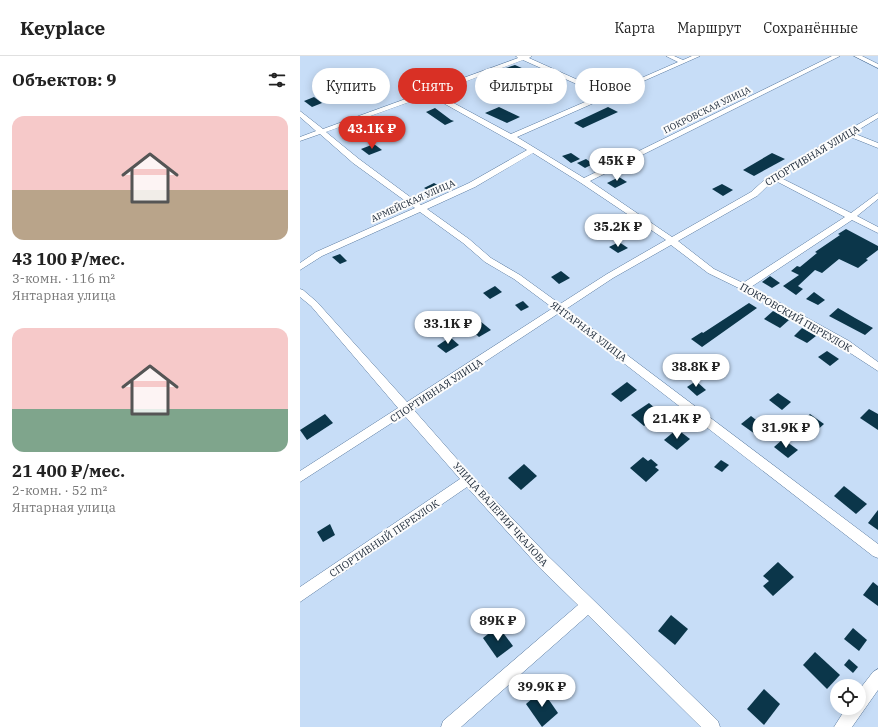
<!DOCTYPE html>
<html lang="ru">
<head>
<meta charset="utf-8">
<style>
  :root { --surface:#fff; --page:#f6f6f6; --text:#222; --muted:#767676; --line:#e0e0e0; --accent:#d93025 }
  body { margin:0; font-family:"IBM Plex Serif",serif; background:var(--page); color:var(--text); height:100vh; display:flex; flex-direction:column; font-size:15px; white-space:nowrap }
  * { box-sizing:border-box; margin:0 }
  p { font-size:13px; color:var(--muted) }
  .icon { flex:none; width:22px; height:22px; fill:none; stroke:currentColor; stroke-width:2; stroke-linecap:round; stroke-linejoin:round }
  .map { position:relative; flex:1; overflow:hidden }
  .drawer { display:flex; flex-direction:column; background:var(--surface); width:300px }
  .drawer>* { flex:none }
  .guide { position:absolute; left:12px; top:12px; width:380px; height:36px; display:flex; gap:8px }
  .buttons { position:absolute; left:530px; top:623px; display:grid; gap:8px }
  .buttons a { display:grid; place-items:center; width:36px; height:36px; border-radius:50%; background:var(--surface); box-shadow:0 2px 10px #0003; font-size:20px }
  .price { position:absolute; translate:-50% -34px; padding:0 9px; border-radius:14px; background:#fff; color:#222; font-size:13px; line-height:26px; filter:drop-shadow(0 1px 2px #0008) }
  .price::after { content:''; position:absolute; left:50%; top:24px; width:12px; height:9px; margin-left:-6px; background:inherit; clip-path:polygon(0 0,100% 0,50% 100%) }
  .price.on { background:var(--accent); color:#fff }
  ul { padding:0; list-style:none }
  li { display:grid; align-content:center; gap:8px; height:212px; padding:0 12px }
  li span { display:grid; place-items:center; height:124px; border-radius:12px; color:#555 }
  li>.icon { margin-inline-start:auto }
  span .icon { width:72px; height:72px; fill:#fffc; stroke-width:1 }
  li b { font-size:17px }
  h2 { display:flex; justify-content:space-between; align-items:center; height:48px; padding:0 12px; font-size:17px }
  .pill { padding:0 14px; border-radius:18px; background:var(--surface); box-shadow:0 2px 10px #0003; font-size:14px; line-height:36px }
  .pill.on { background:var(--accent); color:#fff }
  header { display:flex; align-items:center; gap:24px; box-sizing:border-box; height:56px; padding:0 20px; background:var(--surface); border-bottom:1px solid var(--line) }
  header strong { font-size:19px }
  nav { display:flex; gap:22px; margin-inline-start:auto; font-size:14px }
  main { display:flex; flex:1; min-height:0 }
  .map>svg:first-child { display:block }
  .building { fill:#0b364a }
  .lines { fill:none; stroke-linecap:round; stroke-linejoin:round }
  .street-casing { stroke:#57789e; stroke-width:1 }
  .street { fill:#fff; fill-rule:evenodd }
  .labels { text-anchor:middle; stroke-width:4; stroke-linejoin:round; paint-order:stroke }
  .far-street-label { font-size:9px; fill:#132030; stroke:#fcfcfc }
  .street-label { font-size:10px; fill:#132030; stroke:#fcfcfc }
</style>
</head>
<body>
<header>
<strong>Keyplace</strong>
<nav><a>Карта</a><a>Маршрут</a><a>Сохранённые</a></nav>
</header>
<main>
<section class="drawer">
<h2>Объектов: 9<svg class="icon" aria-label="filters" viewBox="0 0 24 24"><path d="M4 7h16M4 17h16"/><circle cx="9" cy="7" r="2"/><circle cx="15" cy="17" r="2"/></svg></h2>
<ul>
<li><span style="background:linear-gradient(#f6c9c9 60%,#b9a48a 0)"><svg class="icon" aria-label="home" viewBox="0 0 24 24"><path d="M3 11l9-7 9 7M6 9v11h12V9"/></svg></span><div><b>43 100 ₽/мес.</b><p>3-комн. · 116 m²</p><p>Янтарная улица</p></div></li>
<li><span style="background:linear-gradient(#f6c9c9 65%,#7fa58c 0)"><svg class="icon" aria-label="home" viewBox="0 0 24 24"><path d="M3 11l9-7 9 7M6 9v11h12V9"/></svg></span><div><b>21 400 ₽/мес.</b><p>2-комн. · 52 m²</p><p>Янтарная улица</p></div></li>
</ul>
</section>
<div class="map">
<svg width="578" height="671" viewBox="0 0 578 671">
  <rect width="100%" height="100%" fill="#c7ddf7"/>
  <g class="building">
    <polygon points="215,9 224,13 215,17 206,12"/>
    <polygon points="14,41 22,47 12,51 4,45"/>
    <polygon points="406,49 416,54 405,59 396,54"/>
    <polygon points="199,51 220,61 207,67 185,57"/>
    <polygon points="308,51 318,56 283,72 274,67"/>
    <polygon points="135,52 151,64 154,65 145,69 126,56"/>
    <polygon points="74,88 82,94 69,99 61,93"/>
    <polygon points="271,97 280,103 271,107 262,100"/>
    <polygon points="472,97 485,103 454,120 443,114"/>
    <polygon points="286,103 293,108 285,112 277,107"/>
    <polygon points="319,121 327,126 315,132 307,127"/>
    <polygon points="134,127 141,131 131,136 124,132"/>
    <polygon points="422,128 433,134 423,140 412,133"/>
    <polygon points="546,173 578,190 578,194 566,203 568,204 558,212 539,203 522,217 515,214 498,230 503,233 496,239 483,230 499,219 491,215 497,210 500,211 517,197 515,196 540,179 538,178"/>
    <polygon points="319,186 328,192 318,197 309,191"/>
    <polygon points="40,198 47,205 40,208 32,201"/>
    <polygon points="261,215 270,222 259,228 251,221"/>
    <polygon points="470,220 480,227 472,232 462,226"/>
    <polygon points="195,230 202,236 190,243 183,237"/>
    <polygon points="514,236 525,244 518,249 506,243"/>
    <polygon points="223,245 229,251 221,255 215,249"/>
    <polygon points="449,247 457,252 402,291 391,283 402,276 403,277"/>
    <polygon points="538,252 555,262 573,272 565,279 529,260"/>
    <polygon points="473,255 489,264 480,272 464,263"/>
    <polygon points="180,265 191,274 179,281 169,272"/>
    <polygon points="502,272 516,280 507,287 494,280"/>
    <polygon points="150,281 159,289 146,297 137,290"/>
    <polygon points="527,295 539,303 530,310 518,301"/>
    <polygon points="396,325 406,334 397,340 387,331"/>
    <polygon points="327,326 337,334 321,346 311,338"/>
    <polygon points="478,337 491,346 482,354 469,344"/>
    <polygon points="349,347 362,358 344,370 331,359"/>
    <polygon points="569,353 578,358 578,374 560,362"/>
    <polygon points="25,358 33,367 7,384 0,374"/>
    <polygon points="510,358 524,368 515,376 501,366"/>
    <polygon points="451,360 464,370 455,378 441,368"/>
    <polygon points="377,373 390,383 377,394 364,384"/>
    <polygon points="483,383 498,394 488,402 474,391"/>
    <polygon points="343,401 348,405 351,403 358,409 355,411 359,414 346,426 330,412"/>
    <polygon points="421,404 429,409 422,416 414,411"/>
    <polygon points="224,408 237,420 221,434 208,422"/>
    <polygon points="544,430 567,448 556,458 534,440"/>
    <polygon points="578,454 578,474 568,467"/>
    <polygon points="30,468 35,479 23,486 17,476"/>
    <polygon points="478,506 494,521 473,540 463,530 469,525 463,520"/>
    <polygon points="573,526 578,530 578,550 563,539"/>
    <polygon points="371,559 388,573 375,589 358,575"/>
    <polygon points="198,570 213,590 197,602 183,582"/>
    <polygon points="553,572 567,584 559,595 544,583"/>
    <polygon points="515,596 540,619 527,633 503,609"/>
    <polygon points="549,603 558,611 553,617 544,609"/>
    <polygon points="464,633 480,648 464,669 447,653"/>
    <polygon points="242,634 258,657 242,671 226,648"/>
  </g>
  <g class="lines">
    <defs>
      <g id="street">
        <path d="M 216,0 L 232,0 L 229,2 L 307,37 L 378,6 L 366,0 L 374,0 L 383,4 L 392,0 L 400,0 L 217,81 L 284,122 L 532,0 L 540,0 L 290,125 L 372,181 L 451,136 L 470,119 L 578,57 L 578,62 L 553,77 L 578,87 L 578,92 L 548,80 L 479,121 L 551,157 L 578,137 L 578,143 L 557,160 L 578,171 L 578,177 L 552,164 L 451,231 L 549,285 L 578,306 L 578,315 L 541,291 L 459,242 L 408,217 L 371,189 L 313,222 L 266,253 L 578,488 L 578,502 L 573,500 L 259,257 L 113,353 L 172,420 L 248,500 L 418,665 L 420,671 L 401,671 L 288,559 L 161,671 L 141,671 L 143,665 L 278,549 L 238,510 L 167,431 L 0,546 L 0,531 L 160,423 L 104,359 L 0,426 L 0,415 L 98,352 L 11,250 L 0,241 L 0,233 L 3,234 L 17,246 L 107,346 L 253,252 L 214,223 L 185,206 L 163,187 L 120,156 L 22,200 L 0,214 L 0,207 L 16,196 L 115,152 L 53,107 L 20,78 L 0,85 L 0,81 L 16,75 L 0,61 L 0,55 L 23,73 L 218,2 ZM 223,4 L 301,39 L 211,78 L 135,37 ZM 129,39 L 227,94 L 169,127 L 121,149 L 59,103 L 26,76 ZM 233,97 L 281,127 L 366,184 L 307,218 L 260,248 L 220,219 L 191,202 L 169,183 L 127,153 L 175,131 ZM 474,124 L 545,161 L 443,227 L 414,213 L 378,185 L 457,140 Z"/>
        <polygon points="554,0 562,0 578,8 578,12"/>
        <polygon points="578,613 578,634 552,671 534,671 546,652 559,652 559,634 573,616"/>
      </g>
    </defs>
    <use href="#street" class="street-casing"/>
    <use href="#street" class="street"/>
  </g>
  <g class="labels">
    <g class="far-street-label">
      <text transform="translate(407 54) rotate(-26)" y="3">ПОКРОВСКАЯ УЛИЦА</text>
      <text transform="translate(113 145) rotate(-24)" y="3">АРМЕЙСКАЯ УЛИЦА</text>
    </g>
    <g class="street-label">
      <text transform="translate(512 99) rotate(-31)" y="4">СПОРТИВНАЯ УЛИЦА</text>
      <text transform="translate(496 261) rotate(30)" y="4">ПОКРОВСКИЙ ПЕРЕУЛОК</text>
      <text transform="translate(289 275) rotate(37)" y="4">ЯНТАРНАЯ УЛИЦА</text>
      <text transform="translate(136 334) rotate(-33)" y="4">СПОРТИВНАЯ УЛИЦА</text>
      <text transform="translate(201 458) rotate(48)" y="4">УЛИЦА ВАЛЕРИЯ ЧКАЛОВА</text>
      <text transform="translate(84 482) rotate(-34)" y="4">СПОРТИВНЫЙ ПЕРЕУЛОК</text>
    </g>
  </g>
</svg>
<div class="buttons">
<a><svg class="icon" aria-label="locate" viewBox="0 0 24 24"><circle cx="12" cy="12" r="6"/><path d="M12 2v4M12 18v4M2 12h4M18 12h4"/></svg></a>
</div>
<b class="price on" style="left:72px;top:94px">43.1K ₽</b>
<b class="price" style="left:317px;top:126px">45K ₽</b>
<b class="price" style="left:318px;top:192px">35.2K ₽</b>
<b class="price" style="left:148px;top:289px">33.1K ₽</b>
<b class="price" style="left:396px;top:332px">38.8K ₽</b>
<b class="price" style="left:377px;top:384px">21.4K ₽</b>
<b class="price" style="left:486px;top:393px">31.9K ₽</b>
<b class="price" style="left:198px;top:586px">89K ₽</b>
<b class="price" style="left:242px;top:652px">39.9K ₽</b>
<div class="guide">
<a class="pill">Купить</a>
<a class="pill on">Снять</a>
<a class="pill">Фильтры</a>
<a class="pill">Новое</a>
</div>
</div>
</main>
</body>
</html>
